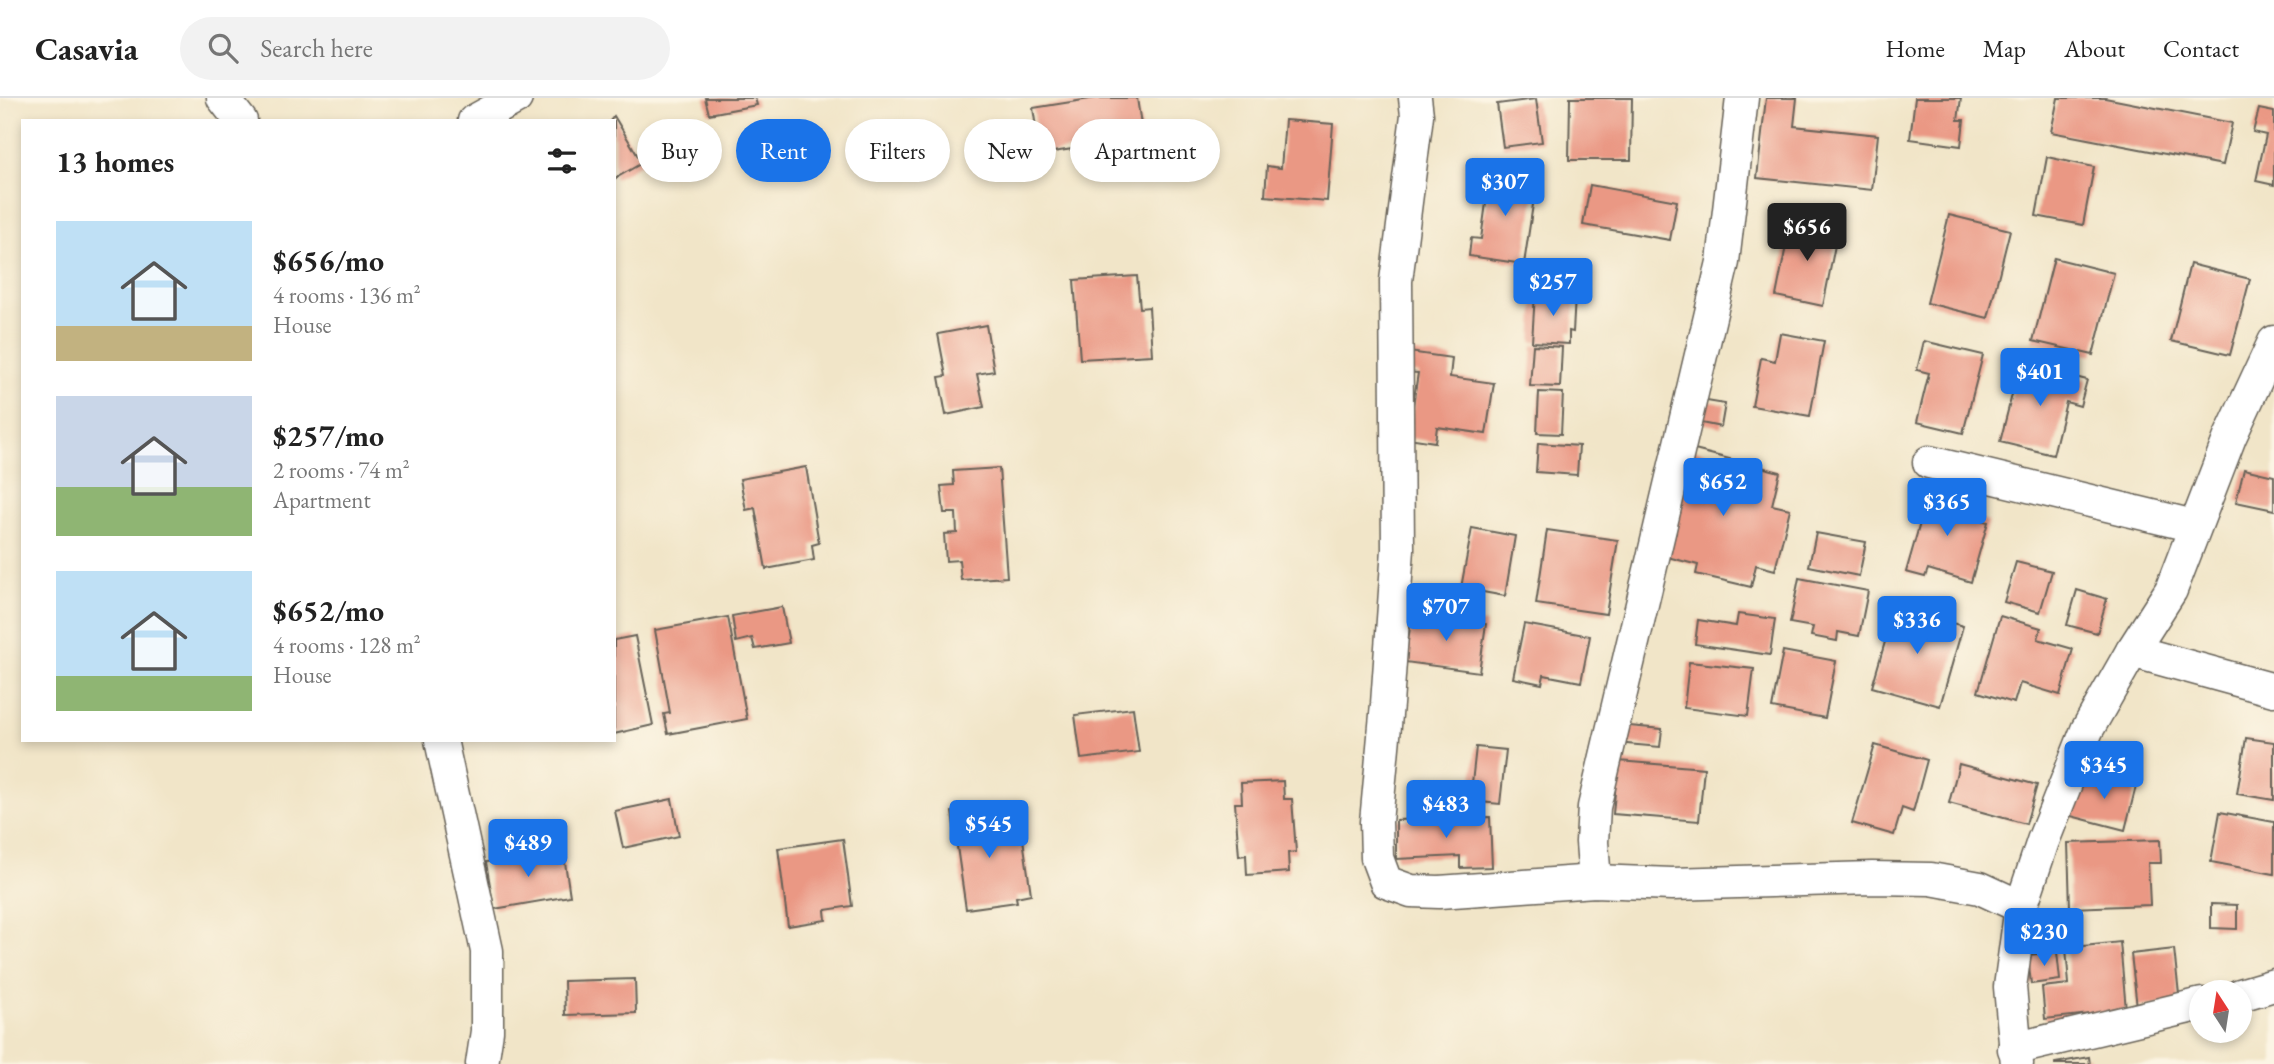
<!DOCTYPE html>
<html lang="en">
<head>
<meta charset="utf-8">
<style>
  :root { --surface:#fff; --page:#f2f2f2; --text:#222; --muted:#767676; --line:#e0e0e0; --accent:#1a73e8 }
  body { margin:0; font-family:"EB Garamond",serif; background:var(--page); color:var(--text); height:100vh; display:flex; flex-direction:column; font-size:26px; white-space:nowrap }
  * { box-sizing:border-box; margin:0 }
  p { font-size:23px; color:var(--muted) }
  .icon { flex:none; width:38px; height:38px; fill:none; stroke:currentColor; stroke-width:2; stroke-linecap:round; stroke-linejoin:round }
  .map { position:relative; flex:1; overflow:hidden }
  .panel { position:absolute; left:21px; top:21px; width:595px; height:623px; display:flex; flex-direction:column; background:var(--surface); border-radius:0px; box-shadow:0 4px 10px #0003 }
  .panel>* { flex:none }
  .guide { position:absolute; left:637px; top:21px; width:665px; height:63px; display:flex; gap:14px }
  .needle { width:46px; rotate:348deg }
  .buttons { position:absolute; left:2189px; top:882px; display:grid; gap:14px }
  .buttons a { display:grid; place-items:center; width:63px; height:63px; border-radius:50%; background:var(--surface); box-shadow:0 4px 10px #0003; font-size:35px }
  .price { position:absolute; translate:-50% -60px; padding:0 16px; border-radius:7px; background:var(--accent); color:#fff; font-size:23px; line-height:46px; filter:drop-shadow(0 2px 4px #0008) }
  .price::after { content:''; position:absolute; left:50%; top:42px; width:21px; height:16px; margin-left:-10px; background:inherit; clip-path:polygon(0 0,100% 0,50% 100%) }
  .price.on { background:#222; color:#fff }
  ul { padding:0; list-style:none }
  li { display:flex; align-items:center; gap:21px; height:175px; padding:0 35px }
  li span { display:grid; place-items:center; flex:none; width:196px; height:140px; border-radius:0px; color:#555 }
  li>.icon { margin-inline-start:auto }
  span .icon { width:84px; height:84px; fill:#fffc; stroke-width:1 }
  li b { font-size:30px }
  h2 { display:flex; justify-content:space-between; align-items:center; height:84px; padding:0 35px; font-size:30px }
  .tag { padding:0 24px; border-radius:32px; background:var(--surface); box-shadow:0 4px 10px #0003; font-size:24px; line-height:63px }
  .tag.on { background:var(--accent); color:#fff }
  header { display:flex; align-items:center; gap:42px; box-sizing:border-box; height:98px; padding:0 35px; background:var(--surface); border-bottom:2px solid var(--line) }
  header strong { font-size:33px }
  nav { display:flex; gap:38px; margin-inline-start:auto; font-size:24px }
  .search { width:490px; height:63px; background:var(--page); display:flex; align-items:center; gap:18px; box-sizing:border-box; padding:0 24px; border-radius:38px; color:var(--muted); font-size:26px }
  .map>svg:first-child { display:block }
  .building { fill:#ea9884 }
  .lines { fill:none; stroke-linecap:round; stroke-linejoin:round }
  .minor-casing { stroke:#676258; stroke-width:35 }
  .minor { stroke:#fff; stroke-width:32 }
</style>
</head>
<body>
<header>
<strong>Casavia</strong>
<div class="search"><svg class="icon" aria-label="search" viewBox="0 0 24 24"><circle cx="10" cy="10" r="6"/><path d="M15 15l6 6"/></svg>Search here</div>
<nav><a>Home</a><a>Map</a><a>About</a><a>Contact</a></nav>
</header>
<div class="map">
<svg width="2274" height="966" viewBox="0 0 2274 966">
  <rect width="100%" height="100%" fill="#fcf5e5"/>
  <filter id="ink" filterUnits="userSpaceOnUse"><feTurbulence type="fractalNoise" baseFrequency=".0143" numOctaves="2"/><feDisplacementMap in="SourceGraphic" scale="14" xChannelSelector="R" yChannelSelector="G"/><feConvolveMatrix kernelMatrix="1 2 1 2 8 2 1 2 1" color-interpolation-filters="sRGB"/></filter>
  <filter id="wash" filterUnits="userSpaceOnUse"><feTurbulence type="fractalNoise" baseFrequency=".00686" numOctaves="4" result="noise"/><feDisplacementMap in="SourceGraphic" scale="28" xChannelSelector="R" yChannelSelector="G"/><feGaussianBlur stdDeviation="1.57" result="paint"/><feColorMatrix in="noise" values="0 0 0 0 0 0 0 0 0 0 0 0 0 0 0 0 0 1.4 0 .05"/><feComposite in="paint" operator="in"/></filter>
  <g filter="url(#wash)">
    <rect width="100%" height="100%" fill="#f1e5c8"/>
    <g id="blocks">
      <g class="building">
        <polygon points="705,0 755,0 757,7 709,16"/>
        <polygon points="1096,0 1137,0 1143,40 1040,56 1033,10"/>
        <polygon points="1570,0 1632,0 1631,62 1569,62"/>
        <polygon points="1766,0 1797,0 1794,28 1878,37 1872,92 1757,80"/>
        <polygon points="1915,0 1961,0 1958,22 1964,22 1961,48 1910,41"/>
        <polygon points="2058,0 2105,0 2232,25 2223,67 2051,34"/>
        <polygon points="1536,1 1542,44 1503,49 1497,6"/>
        <polygon points="2259,11 2274,14 2274,87 2256,83 2266,37 2253,34"/>
        <polygon points="614,18 642,65 614,81 614,23 610,23"/>
        <polygon points="1285,22 1333,26 1327,103 1265,98 1267,68 1281,70"/>
        <polygon points="2047,59 2094,69 2083,127 2036,118"/>
        <polygon points="1482,73 1537,80 1524,166 1469,158 1471,140 1481,141 1488,91 1480,89"/>
        <polygon points="1590,87 1677,103 1670,142 1583,127"/>
        <polygon points="1949,117 2010,132 1988,220 1927,205"/>
        <polygon points="1791,123 1838,132 1823,208 1776,198"/>
        <polygon points="2054,160 2114,175 2093,257 2033,243"/>
        <polygon points="2190,166 2250,181 2230,257 2171,243"/>
        <polygon points="1137,178 1140,210 1149,209 1152,257 1080,261 1074,182"/>
        <polygon points="1535,195 1575,198 1573,234 1569,233 1569,246 1532,244"/>
        <polygon points="986,227 994,273 977,276 984,309 946,317 939,279 946,278 938,236"/>
        <polygon points="1780,235 1824,243 1810,318 1752,308 1761,260 1775,263"/>
        <polygon points="1924,243 1983,257 1963,335 1917,324 1929,275 1917,272"/>
        <polygon points="1533,247 1562,249 1560,289 1530,288"/>
        <polygon points="1409,254 1452,260 1450,279 1494,285 1486,336 1437,329 1435,344 1408,340 1418,275 1406,274"/>
        <polygon points="2020,265 2087,282 2080,308 2066,304 2053,357 2000,344"/>
        <polygon points="1539,294 1563,295 1561,336 1537,335"/>
        <polygon points="1695,301 1725,306 1721,329 1691,323"/>
        <polygon points="1538,345 1579,348 1577,377 1536,374"/>
        <polygon points="1683,349 1780,374 1772,407 1790,411 1775,472 1756,467 1751,489 1696,476 1698,467 1656,456"/>
        <polygon points="806,369 819,445 812,447 814,462 766,471 755,410 746,412 740,381"/>
        <polygon points="999,370 1007,479 961,482 959,462 946,463 944,436 957,435 956,415 944,415 941,388 954,387 953,373"/>
        <polygon points="2244,371 2274,378 2274,412 2236,404"/>
        <polygon points="1930,390 1970,402 1965,418 1988,424 1971,484 1928,471 1925,479 1906,474"/>
        <polygon points="1472,430 1515,438 1505,498 1461,490"/>
        <polygon points="1547,432 1618,442 1606,516 1536,506"/>
        <polygon points="1816,435 1866,444 1859,478 1809,468"/>
        <polygon points="2016,464 2052,473 2040,514 2004,504"/>
        <polygon points="1799,480 1868,493 1859,538 1838,534 1837,543 1811,538 1813,529 1790,525"/>
        <polygon points="2077,492 2107,501 2097,535 2067,527"/>
        <polygon points="782,509 789,545 755,551 752,540 736,544 732,518"/>
        <polygon points="1895,509 1963,528 1940,608 1872,589"/>
        <polygon points="1412,516 1486,526 1479,574 1405,564"/>
        <polygon points="1738,516 1775,521 1770,557 1695,546 1698,522 1736,528"/>
        <polygon points="2000,518 2041,530 2038,541 2073,551 2060,597 2020,585 2014,605 1978,594"/>
        <polygon points="728,519 747,621 668,636 664,616 670,615 655,532"/>
        <polygon points="1524,526 1590,538 1581,584 1544,577 1542,586 1513,580"/>
        <polygon points="635,538 653,627 614,636 614,542"/>
        <polygon points="1783,553 1836,563 1825,620 1772,610"/>
        <polygon points="1689,564 1754,571 1748,618 1684,610"/>
        <polygon points="1133,610 1139,654 1081,661 1075,617"/>
        <polygon points="1618,627 1662,631 1660,649 1616,645"/>
        <polygon points="2246,640 2274,644 2274,702 2237,696"/>
        <polygon points="1875,647 1927,662 1913,714 1902,710 1894,737 1852,725"/>
        <polygon points="1476,649 1506,652 1500,706 1470,703"/>
        <polygon points="1618,663 1704,670 1699,723 1613,716"/>
        <polygon points="1959,666 2037,687 2026,726 1949,705"/>
        <polygon points="2083,674 2136,688 2125,732 2071,718"/>
        <polygon points="1283,683 1284,701 1292,701 1296,754 1288,755 1289,774 1247,777 1246,757 1239,758 1235,705 1242,705 1241,685"/>
        <polygon points="672,701 679,738 623,750 615,713"/>
        <polygon points="988,709 990,722 1005,720 1008,743 1023,741 1031,796 1016,799 1017,804 966,811 952,714"/>
        <polygon points="2220,714 2274,724 2274,776 2211,764"/>
        <polygon points="1490,719 1492,769 1460,770 1460,758 1396,761 1396,722"/>
        <polygon points="843,741 852,808 825,812 826,822 788,828 778,750"/>
        <polygon points="2160,742 2161,765 2148,765 2150,807 2070,810 2068,745"/>
        <polygon points="563,751 570,798 494,811 486,764"/>
        <polygon points="2211,806 2237,807 2237,831 2211,830"/>
        <polygon points="2120,844 2126,912 2045,921 2042,889 2069,886 2066,850"/>
        <polygon points="2174,851 2180,905 2137,909 2131,856"/>
        <polygon points="2057,854 2060,882 2031,886 2028,857"/>
        <polygon points="635,881 636,915 565,917 564,883"/>
        <polygon points="2089,959 2090,966 2055,966 2055,965"/>
      </g>
    </g>
  </g>
  <g filter="url(#ink)">
    <use href="#blocks" fill-opacity="0" stroke="#676258" stroke-width="2"/>
    <g class="lines">
      <defs>
        <g id="minor">
          <polyline points="223,0 241,23"/>
          <polyline points="1415,0 1417,17 1396,183 1398,451 1387,606 1376,724 1377,760 1386,784 1411,793 1439,794 1595,783 1672,786 1872,780 1931,781 1980,790 2021,809"/>
          <polyline points="474,23 516,0"/>
          <polyline points="1929,364 2194,428"/>
          <polyline points="2132,553 2274,592"/>
          <polyline points="441,642 487,853 487,933 482,966"/>
          <polyline points="1595,783 1592,744 1594,709 1723,164 1742,0"/>
          <polyline points="2240,897 2274,887"/>
          <polyline points="2014,951 2202,906"/>
          <polyline points="2017,966 2010,889 2021,809 2043,743 2087,632 2132,553 2171,492 2230,339 2274,244"/>
        </g>
      </defs>
      <use href="#minor" class="minor-casing"/>
      <use href="#minor" class="minor"/>
    </g>
  </g>
</svg>
<div class="buttons">
<a><svg class="needle" viewBox="-14 -14 28 28"><path d="M0-13l5 13h-10z" fill="#e53935"/><path d="M0 13l5-13h-10z" fill="#767676"/></svg></a>
</div>
<b class="price" style="left:1505px;top:120px">$307</b>
<b class="price on" style="left:1807px;top:165px">$656</b>
<b class="price" style="left:1553px;top:220px">$257</b>
<b class="price" style="left:2040px;top:310px">$401</b>
<b class="price" style="left:1723px;top:420px">$652</b>
<b class="price" style="left:1947px;top:440px">$365</b>
<b class="price" style="left:1446px;top:545px">$707</b>
<b class="price" style="left:1917px;top:558px">$336</b>
<b class="price" style="left:2104px;top:703px">$345</b>
<b class="price" style="left:1446px;top:742px">$483</b>
<b class="price" style="left:989px;top:762px">$545</b>
<b class="price" style="left:528px;top:781px">$489</b>
<b class="price" style="left:2044px;top:870px">$230</b>
<div class="guide">
<a class="tag">Buy</a>
<a class="tag on">Rent</a>
<a class="tag">Filters</a>
<a class="tag">New</a>
<a class="tag">Apartment</a>
</div>
<section class="panel">
<h2>13 homes<svg class="icon" aria-label="filters" viewBox="0 0 24 24"><path d="M4 7h16M4 17h16"/><circle cx="9" cy="7" r="2"/><circle cx="15" cy="17" r="2"/></svg></h2>
<ul>
<li><span style="background:linear-gradient(#bfe0f5 75%,#c2b280 0)"><svg class="icon" aria-label="home" viewBox="0 0 24 24"><path d="M3 11l9-7 9 7M6 9v11h12V9"/></svg></span><div><b>$656/mo</b><p>4 rooms · 136 m²</p><p>House</p></div></li>
<li><span style="background:linear-gradient(#c9d6e8 65%,#8fb573 0)"><svg class="icon" aria-label="home" viewBox="0 0 24 24"><path d="M3 11l9-7 9 7M6 9v11h12V9"/></svg></span><div><b>$257/mo</b><p>2 rooms · 74 m²</p><p>Apartment</p></div></li>
<li><span style="background:linear-gradient(#bfe0f5 75%,#8fb573 0)"><svg class="icon" aria-label="home" viewBox="0 0 24 24"><path d="M3 11l9-7 9 7M6 9v11h12V9"/></svg></span><div><b>$652/mo</b><p>4 rooms · 128 m²</p><p>House</p></div></li>
</ul>
</section>
</div>
</body>
</html>
